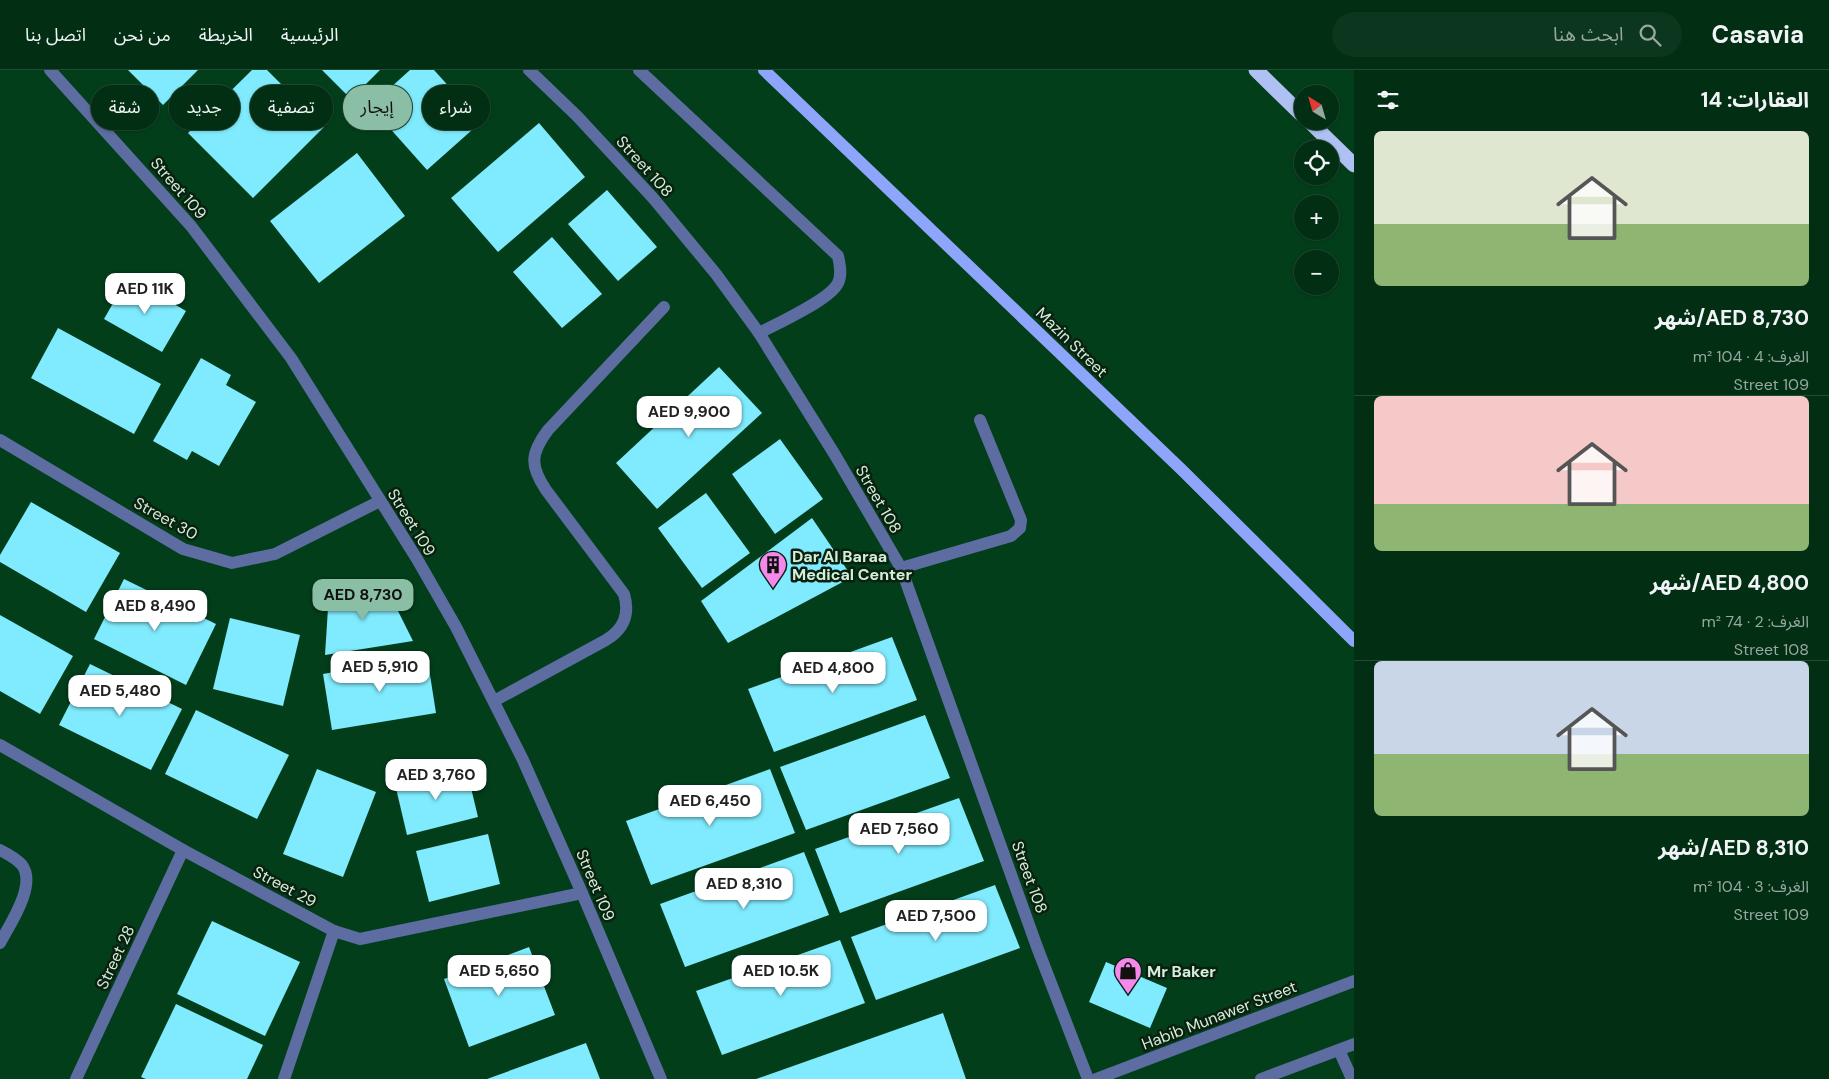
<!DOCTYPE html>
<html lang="ar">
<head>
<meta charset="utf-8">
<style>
  :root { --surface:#022e14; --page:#0c361d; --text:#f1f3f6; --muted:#96a8a0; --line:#234a34; --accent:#8abfa5 }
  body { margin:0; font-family:"DM Sans","Noto Sans Arabic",sans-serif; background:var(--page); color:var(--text); direction:rtl; height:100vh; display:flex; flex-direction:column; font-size:19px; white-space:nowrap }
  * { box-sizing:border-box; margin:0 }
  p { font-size:16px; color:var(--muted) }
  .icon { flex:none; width:28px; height:28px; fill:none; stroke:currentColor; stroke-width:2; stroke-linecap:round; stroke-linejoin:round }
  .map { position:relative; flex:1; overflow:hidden; direction:ltr }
  .side { display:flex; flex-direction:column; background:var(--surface); width:475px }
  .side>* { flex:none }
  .banner { position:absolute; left:15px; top:15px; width:475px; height:45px; direction:rtl; display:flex; gap:10px }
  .needle { width:32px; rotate:323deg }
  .tools { position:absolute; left:1294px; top:15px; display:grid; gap:10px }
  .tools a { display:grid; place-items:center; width:45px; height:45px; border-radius:50%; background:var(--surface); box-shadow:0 1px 4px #0004,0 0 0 1px var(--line); font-size:25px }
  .price { position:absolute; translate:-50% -42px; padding:0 11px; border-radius:10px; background:#fff; color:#222; font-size:16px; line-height:32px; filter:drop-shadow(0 1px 2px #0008) }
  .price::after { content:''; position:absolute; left:50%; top:30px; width:15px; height:11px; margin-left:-8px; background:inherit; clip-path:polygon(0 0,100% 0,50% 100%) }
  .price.selected { background:var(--accent); color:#111 }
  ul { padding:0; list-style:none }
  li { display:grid; align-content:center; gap:10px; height:265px; padding:0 20px }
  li+li { border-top:1px solid var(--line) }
  li span { display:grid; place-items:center; height:155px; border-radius:8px; color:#555 }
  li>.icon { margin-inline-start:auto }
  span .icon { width:90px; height:90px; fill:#fffc; stroke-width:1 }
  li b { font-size:21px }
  h2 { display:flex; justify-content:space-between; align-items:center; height:60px; padding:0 20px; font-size:21px }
  .chip { padding:0 18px; border-radius:22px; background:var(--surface); box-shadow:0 1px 4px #0004,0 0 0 1px var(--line); font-size:18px; line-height:45px }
  .chip.selected { background:var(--accent); color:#111 }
  header { display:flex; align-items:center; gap:30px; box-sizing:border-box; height:70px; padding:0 25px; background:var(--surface); border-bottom:1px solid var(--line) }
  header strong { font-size:24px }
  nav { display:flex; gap:28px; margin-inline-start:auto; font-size:18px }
  .search { width:350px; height:45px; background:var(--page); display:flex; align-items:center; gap:12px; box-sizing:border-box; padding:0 18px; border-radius:28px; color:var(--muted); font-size:19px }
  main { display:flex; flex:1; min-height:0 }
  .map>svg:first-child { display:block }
  .building { fill:#80ebfe }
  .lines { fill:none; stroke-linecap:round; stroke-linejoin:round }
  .minor { stroke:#5d6ca1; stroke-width:12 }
  .major { stroke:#8da5fb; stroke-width:12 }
  .highway { stroke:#afc0f3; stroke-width:15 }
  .labels { text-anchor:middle; stroke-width:5; stroke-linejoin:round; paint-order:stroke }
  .street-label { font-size:16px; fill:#d3efd8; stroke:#0a2010 }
  .poi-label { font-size:16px; font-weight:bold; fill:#d3efd8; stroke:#0a2010; text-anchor:start }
</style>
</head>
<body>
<header>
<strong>Casavia</strong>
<div class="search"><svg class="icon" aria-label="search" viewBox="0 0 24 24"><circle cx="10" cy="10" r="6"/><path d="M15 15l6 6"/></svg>ابحث هنا</div>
<nav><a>الرئيسية</a><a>الخريطة</a><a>من نحن</a><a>اتصل بنا</a></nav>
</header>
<main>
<section class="side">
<h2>العقارات: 14<svg class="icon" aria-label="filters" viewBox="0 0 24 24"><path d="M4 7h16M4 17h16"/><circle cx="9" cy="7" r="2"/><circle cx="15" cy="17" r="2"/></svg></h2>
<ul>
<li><span style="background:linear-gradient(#dfe7d0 60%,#8fb573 0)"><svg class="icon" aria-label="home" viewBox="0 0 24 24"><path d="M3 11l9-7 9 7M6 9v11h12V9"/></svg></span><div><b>AED 8,730/شهر</b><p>الغرف: 4 · 104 m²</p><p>Street 109</p></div></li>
<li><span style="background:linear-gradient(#f6c9c9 70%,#8fb573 0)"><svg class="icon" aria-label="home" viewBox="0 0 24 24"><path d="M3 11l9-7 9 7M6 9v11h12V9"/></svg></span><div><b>AED 4,800/شهر</b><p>الغرف: 2 · 74 m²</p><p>Street 108</p></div></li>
<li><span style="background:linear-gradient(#c9d6e8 60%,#8fb573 0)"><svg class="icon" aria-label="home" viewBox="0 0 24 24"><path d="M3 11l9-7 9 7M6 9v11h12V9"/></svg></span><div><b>AED 8,310/شهر</b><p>الغرف: 3 · 104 m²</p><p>Street 109</p></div></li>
</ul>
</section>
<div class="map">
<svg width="1354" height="1009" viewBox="0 0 1354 1009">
  <rect width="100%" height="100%" fill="#033e1b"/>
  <g class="building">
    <polygon points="128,0 198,0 163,35"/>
    <polygon points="252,0 267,0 324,57 253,128 188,63"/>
    <polygon points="322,0 380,0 351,29"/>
    <polygon points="410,0 434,0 481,52 427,100 370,36"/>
    <polygon points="539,53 585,107 498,182 451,128"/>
    <polygon points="357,83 405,146 319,213 270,151"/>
    <polygon points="607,120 657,177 618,211 568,154"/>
    <polygon points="552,167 602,224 562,258 513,202"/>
    <polygon points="128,207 186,241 162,282 104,249"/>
    <polygon points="58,258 161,314 134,364 31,308"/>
    <polygon points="201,288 231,305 226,315 256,332 219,396 192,381 187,390 153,371"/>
    <polygon points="719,297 762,343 657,439 616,393"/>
    <polygon points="780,369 823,429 775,464 732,404"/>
    <polygon points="706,423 750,483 702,518 658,458"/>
    <polygon points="31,432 120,483 86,542 0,492 0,485"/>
    <polygon points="812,448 852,507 728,573 701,531"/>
    <polygon points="124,509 216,554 186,615 94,569"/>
    <polygon points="385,515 413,571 325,585 329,523"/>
    <polygon points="0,545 73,586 40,644 0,621"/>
    <polygon points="230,548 300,565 283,636 213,619"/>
    <polygon points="892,567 917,630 774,682 748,619"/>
    <polygon points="427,586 436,643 332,660 323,604"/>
    <polygon points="90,594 182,639 151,700 59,655"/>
    <polygon points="196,640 289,685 257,749 165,704"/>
    <polygon points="925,645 950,708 806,760 780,697"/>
    <polygon points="466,697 478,747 407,765 395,714"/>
    <polygon points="317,699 376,722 343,807 283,784"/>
    <polygon points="770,699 795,763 651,815 626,751"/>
    <polygon points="959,728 984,791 840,843 815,779"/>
    <polygon points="488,764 500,814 429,832 416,781"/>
    <polygon points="804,782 829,845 685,897 660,834"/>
    <polygon points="995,815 1020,878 876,930 851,867"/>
    <polygon points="212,851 300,892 265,966 177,924"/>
    <polygon points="840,870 865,933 722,985 696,921"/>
    <polygon points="529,877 555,945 469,977 444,909"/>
    <polygon points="1106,892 1167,918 1150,958 1089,932"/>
    <polygon points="176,934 263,975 247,1009 146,1009 141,1007"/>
    <polygon points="943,943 966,1009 756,1009"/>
    <polygon points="586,973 600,1009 487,1009"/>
  </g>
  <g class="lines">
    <g class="minor">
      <polyline points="50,0 191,156 291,288 417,489 456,557 523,690 582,823 661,1009"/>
      <polyline points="529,0 577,46 653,128 716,204 759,263 835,385 901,498 1037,877 1088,1009"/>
      <path d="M 639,0 L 838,186 C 840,195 842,205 838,213 C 831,229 777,254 759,263"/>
      <polyline points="0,370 183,479 232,493 275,484 380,431"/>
      <polyline points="901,498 1011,466 1020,458 1021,450 980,350"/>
      <path d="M 494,631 L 606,570 C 624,559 630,544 624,524 L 546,420 C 530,396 530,384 548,360 L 664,237"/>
      <polyline points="0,675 183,780 334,861 360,869 582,823"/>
      <path d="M 0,780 C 8,784 16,788 22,795 C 37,815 10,854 0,873"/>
      <polyline points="1339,980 1352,1009"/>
      <polyline points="76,1009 183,780"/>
      <polyline points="284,1009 334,861"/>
      <polyline points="1096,1009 1354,911"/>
      <polyline points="1261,1009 1354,974"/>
    </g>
    <polyline class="major" points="764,0 1182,400 1354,571"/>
    <g class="highway">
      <polyline points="1256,0 1302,45"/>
      <polyline points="1309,51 1354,95"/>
    </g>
  </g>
  <defs>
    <symbol id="building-pin" viewBox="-11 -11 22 30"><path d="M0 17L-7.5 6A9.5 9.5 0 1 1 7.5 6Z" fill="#f788eb" stroke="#0a2010"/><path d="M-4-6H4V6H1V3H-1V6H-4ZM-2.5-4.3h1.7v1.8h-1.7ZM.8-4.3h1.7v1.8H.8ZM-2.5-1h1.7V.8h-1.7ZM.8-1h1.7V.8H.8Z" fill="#111"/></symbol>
    <symbol id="shop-pin" viewBox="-11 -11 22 30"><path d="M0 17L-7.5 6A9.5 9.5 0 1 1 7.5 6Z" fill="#f788eb" stroke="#0a2010"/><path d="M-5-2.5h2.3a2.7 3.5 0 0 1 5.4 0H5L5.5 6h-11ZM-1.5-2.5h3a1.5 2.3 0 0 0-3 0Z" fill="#111"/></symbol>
  </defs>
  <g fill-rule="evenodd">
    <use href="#building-pin" x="757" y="479" width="32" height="43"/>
    <use href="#shop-pin" x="1112" y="885" width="32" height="43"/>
  </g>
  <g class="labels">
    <g class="street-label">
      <text transform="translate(645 96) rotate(48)" y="6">Street 108</text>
      <text transform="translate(179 118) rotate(49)" y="6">Street 109</text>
      <text transform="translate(1072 272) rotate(44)" y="6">Mazin Street</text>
      <text transform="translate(879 429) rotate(60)" y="6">Street 108</text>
      <text transform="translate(166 448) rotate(29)" y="6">Street 30</text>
      <text transform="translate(412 452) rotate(58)" y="6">Street 109</text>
      <text transform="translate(1030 807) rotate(70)" y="6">Street 108</text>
      <text transform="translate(596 815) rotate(67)" y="6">Street 109</text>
      <text transform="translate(285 816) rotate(28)" y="6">Street 29</text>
      <text transform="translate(115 887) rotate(-65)" y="6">Street 28</text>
      <text transform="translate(1219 945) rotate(-21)" y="6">Habib Munawer Street</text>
    </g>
    <g class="poi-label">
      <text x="792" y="492">Dar Al Baraa<tspan x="792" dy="18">Medical Center</tspan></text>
      <text x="1147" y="907">Mr Baker</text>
    </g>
  </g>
</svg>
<div class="tools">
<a><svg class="needle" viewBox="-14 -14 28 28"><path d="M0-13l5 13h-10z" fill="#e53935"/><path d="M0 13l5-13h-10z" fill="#96a8a0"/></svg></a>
<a><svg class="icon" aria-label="locate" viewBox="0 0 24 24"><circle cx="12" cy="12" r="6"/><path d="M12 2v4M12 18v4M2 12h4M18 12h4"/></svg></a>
<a>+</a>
<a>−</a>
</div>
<b class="price" style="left:145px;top:245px">AED 11K</b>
<b class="price" style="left:689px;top:368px">AED 9,900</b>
<b class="price selected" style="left:363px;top:551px">AED 8,730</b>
<b class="price" style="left:155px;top:562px">AED 8,490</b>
<b class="price" style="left:380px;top:623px">AED 5,910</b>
<b class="price" style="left:833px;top:624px">AED 4,800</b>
<b class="price" style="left:120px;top:647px">AED 5,480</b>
<b class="price" style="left:436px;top:731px">AED 3,760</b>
<b class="price" style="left:710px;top:757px">AED 6,450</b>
<b class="price" style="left:899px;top:785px">AED 7,560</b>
<b class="price" style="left:744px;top:840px">AED 8,310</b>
<b class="price" style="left:936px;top:872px">AED 7,500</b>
<b class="price" style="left:499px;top:927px">AED 5,650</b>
<b class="price" style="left:781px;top:927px">AED 10.5K</b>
<div class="banner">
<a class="chip">شراء</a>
<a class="chip selected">إيجار</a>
<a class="chip">تصفية</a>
<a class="chip">جديد</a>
<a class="chip">شقة</a>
</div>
</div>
</main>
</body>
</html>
